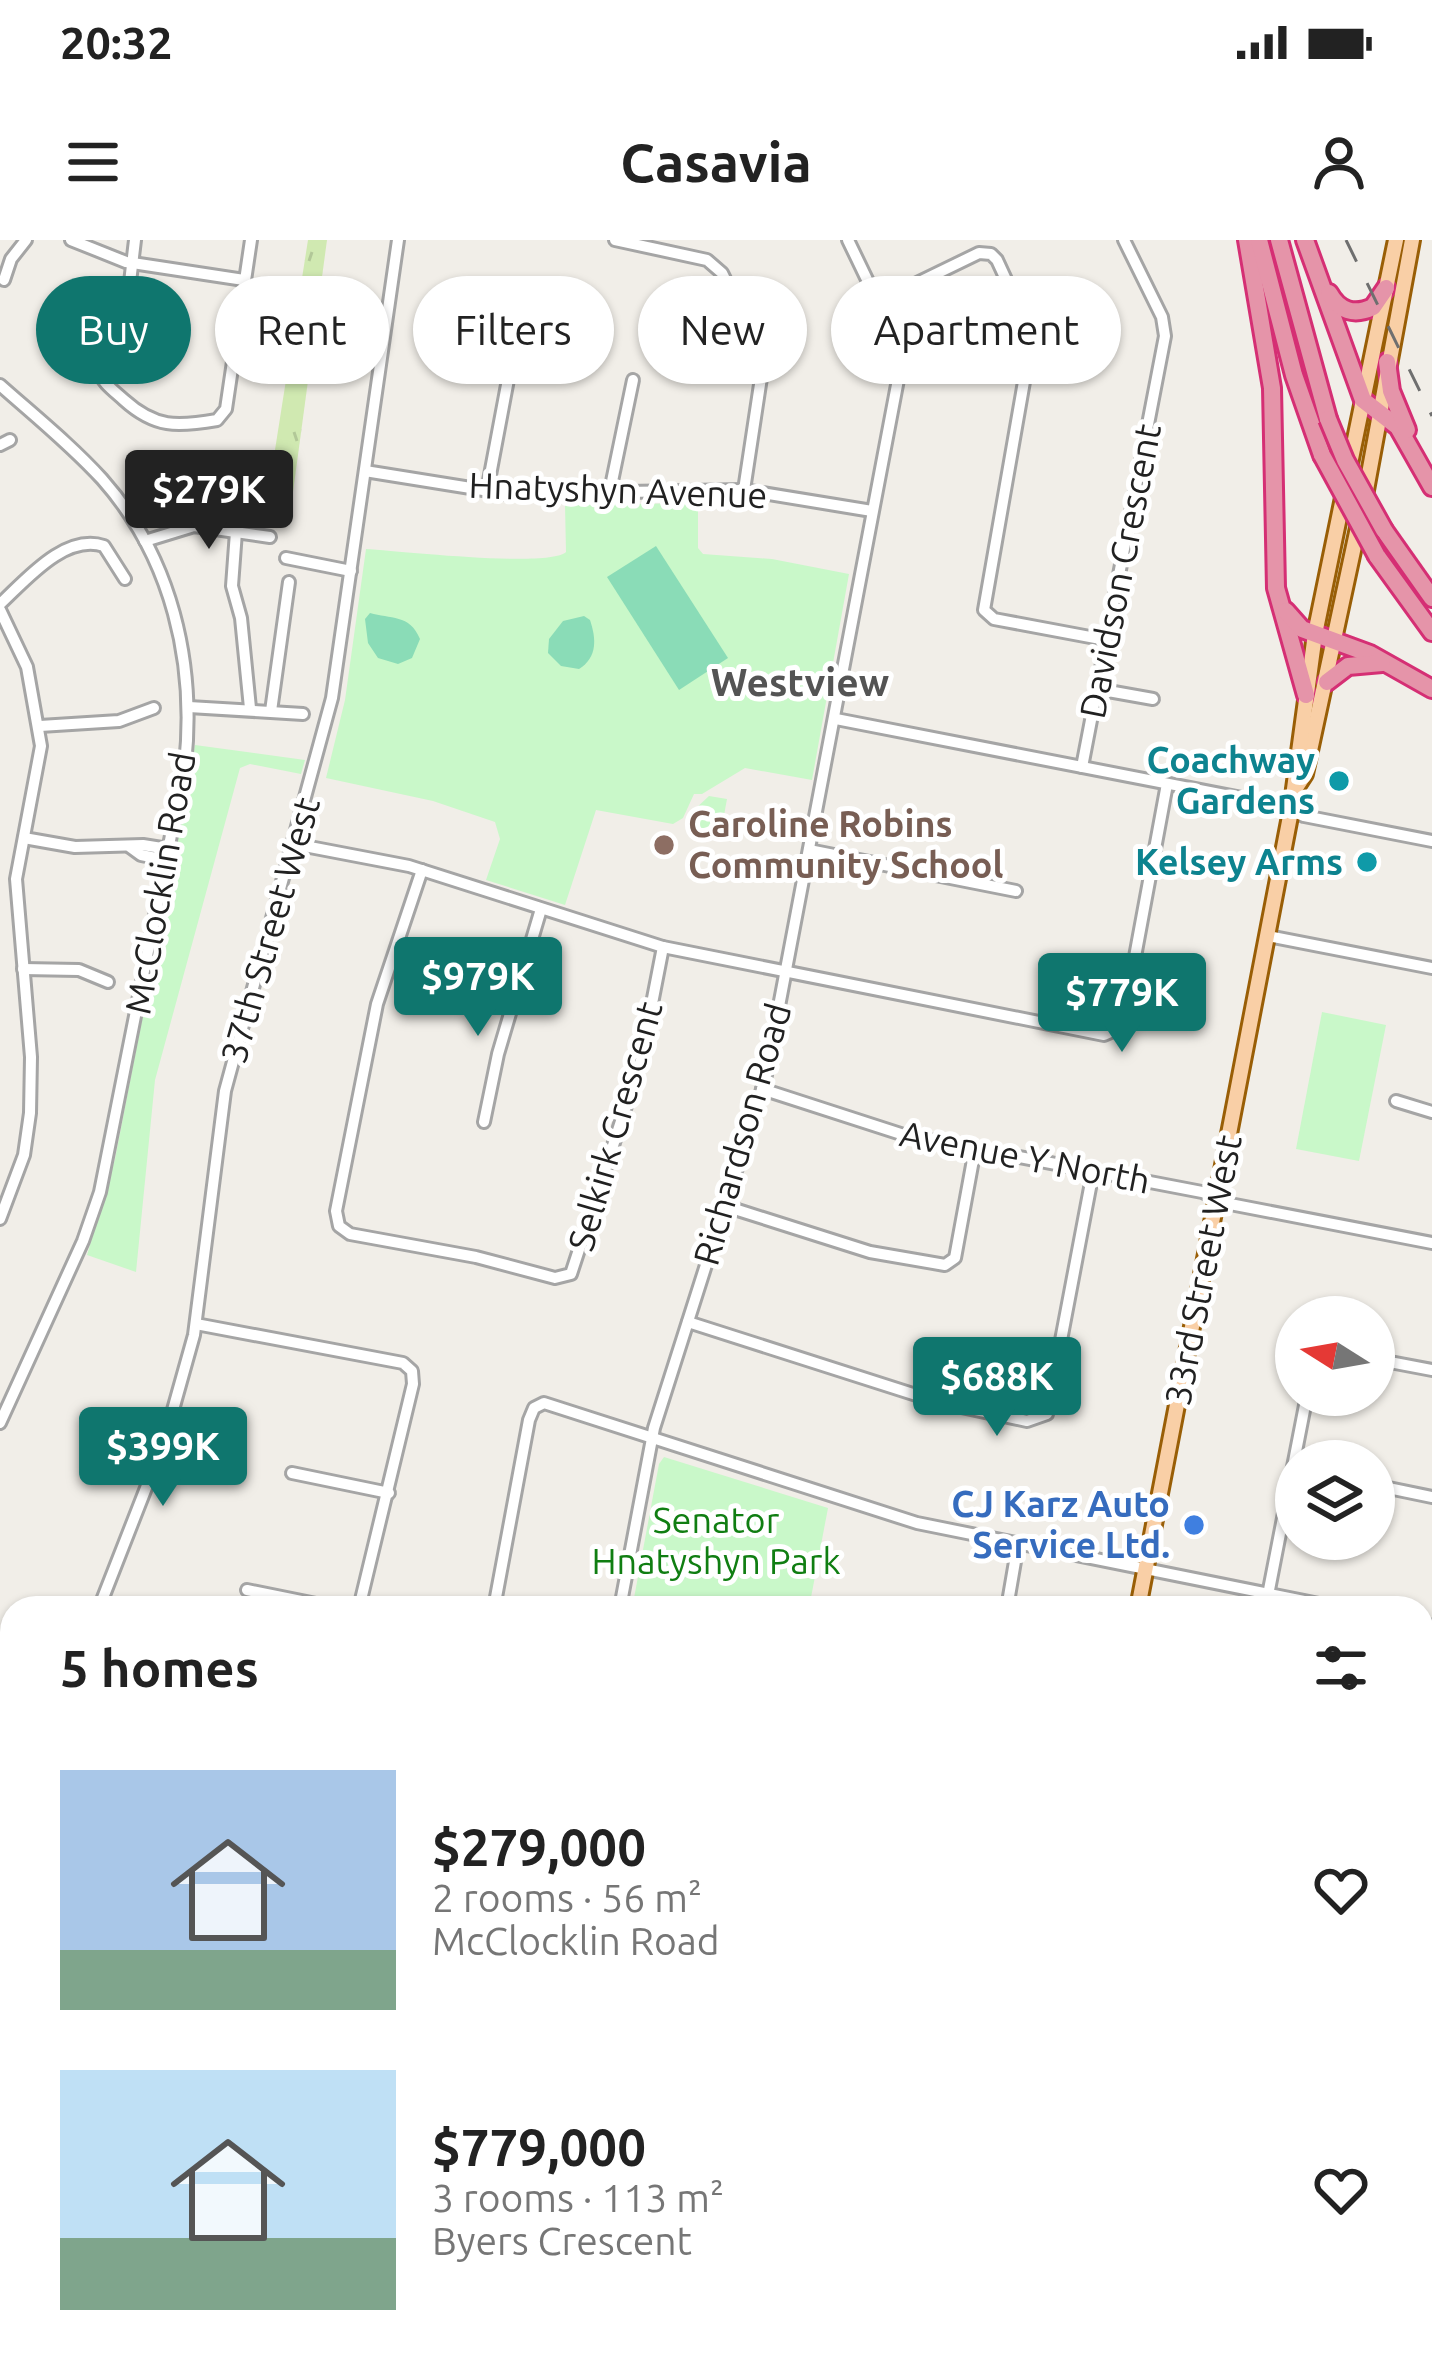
<!DOCTYPE html>
<html lang="en">
<head>
<meta charset="utf-8">
<style>
  :root { --surface:#fff; --page:#f6f6f6; --text:#222; --muted:#767676; --accent:#0f766e }
  body { margin:0; font-family:Ubuntu,sans-serif; background:var(--page); color:var(--text); height:100vh; display:flex; flex-direction:column; font-size:45px; white-space:nowrap }
  * { box-sizing:border-box; margin:0 }
  p { font-size:39px; color:var(--muted) }
  .icon { flex:none; width:66px; height:66px; fill:none; stroke:currentColor; stroke-width:2; stroke-linecap:round; stroke-linejoin:round }
  .map { position:relative; flex:1; overflow:hidden }
  .side { position:absolute; left:0px; top:1356px; width:1434px; height:768px; display:flex; flex-direction:column; background:var(--surface); border-radius:36px 36px 0 0; box-shadow:0 3px 9px #0004 }
  .side>* { flex:none }
  .guide { position:absolute; left:36px; top:36px; width:1362px; height:108px; display:flex; gap:24px }
  .needle { width:78px; rotate:281deg }
  .fabs { position:absolute; left:1275px; top:1056px; display:grid; gap:24px }
  .fabs a { display:grid; place-items:center; width:120px; height:120px; border-radius:50%; background:var(--surface); box-shadow:0 3px 9px #0004; font-size:60px }
  .price { position:absolute; translate:-50% -102px; padding:0 27px; border-radius:12px; background:var(--accent); color:#fff; font-size:39px; line-height:78px; filter:drop-shadow(0 3px 6px #0008) }
  .price::after { content:''; position:absolute; left:50%; top:72px; width:36px; height:27px; margin-left:-18px; background:inherit; clip-path:polygon(0 0,100% 0,50% 100%) }
  .price.on { background:#222; color:#fff }
  ul { padding:0; list-style:none }
  li { display:flex; align-items:center; gap:36px; height:300px; padding:0 60px }
  li span { display:grid; place-items:center; flex:none; width:336px; height:240px; border-radius:0px; color:#555 }
  li>.icon { margin-inline-start:auto }
  span .icon { width:144px; height:144px; fill:#fffc; stroke-width:1 }
  li b { font-size:51px }
  h2 { display:flex; justify-content:space-between; align-items:center; height:144px; padding:0 60px; font-size:51px }
  .chip { padding:0 42px; border-radius:54px; background:var(--surface); box-shadow:0 3px 9px #0004; font-size:42px; line-height:108px }
  .chip.on { background:var(--accent); color:#fff }
  .status { display:flex; justify-content:space-between; align-items:center; height:84px; padding:0 60px; background:var(--surface); direction:ltr }
  .status svg { height:33px; fill:currentColor }
  header { display:flex; justify-content:space-between; align-items:center; height:156px; padding:0 60px; background:var(--surface); font-size:54px; font-weight:700 }
  .map>svg:first-child { display:block }
  .grass { fill:url(#grass-tufts) }
  .park { fill:#c9f8c9 }
  .pitch { fill:#8adcb7 }
  .lines { fill:none; stroke-linecap:round; stroke-linejoin:round }
  .minor-casing { stroke:#a5a5a5; stroke-width:16 }
  .major-casing { stroke:#995e06; stroke-width:20 }
  .highway-casing { stroke:#d52f74; stroke-width:22 }
  .minor { stroke:#fff; stroke-width:10 }
  .major { stroke:#f9cfa6; stroke-width:14 }
  .highway { stroke:#e594a9; stroke-width:16 }
  .rail { stroke:#6f6f6f; stroke-width:3; stroke-dasharray:24 24; stroke-linecap:butt }
  .highway-bridge-casing { stroke:#d52f74; stroke-width:22; stroke-linecap:butt }
  .highway-bridge { stroke:#e594a9; stroke-width:16 }
  .culture-dot { fill:#0f9aa8; stroke:#fff; stroke-width:4.5 }
  .education-dot { fill:#8d6e63; stroke:#fff; stroke-width:4.5 }
  .shop-dot { fill:#3f7fe0; stroke:#fff; stroke-width:4.5 }
  .labels { text-anchor:middle; stroke-width:10; stroke-linejoin:round; paint-order:stroke }
  .street-label { font-size:36px; fill:#212121; stroke:#fff }
  .culture-label { font-size:36px; font-weight:bold; fill:#0d838f; stroke:#fff; text-anchor:end }
  .education-label { font-size:36px; font-weight:bold; fill:#785e54; stroke:#fff; text-anchor:start }
  .shop-label { font-size:36px; font-weight:bold; fill:#366cbe; stroke:#fff; text-anchor:end }
  .park-label { font-size:36px; fill:#107e12; stroke:#fff }
  .neighbourhood-label { font-size:39px; font-weight:bold; fill:#545454; stroke:#fff }
</style>
</head>
<body>
<div class="status"><b>20:32</b><svg viewBox="0 0 49 12"><path d="M0 12V9h3v3zM5 12V6h3v6zM10 12V3h3v9zM15 12V0h3v12zM26 1h20v11H26zM47 4h2v5h-2z"/></svg></div>
<header><svg class="icon" aria-label="menu" viewBox="0 0 24 24"><path d="M4 6h16M4 12h16M4 18h16"/></svg>Casavia<svg class="icon" aria-label="person" viewBox="0 0 24 24"><circle cx="12" cy="8" r="4"/><path d="M4 21q1-7 8-7t8 7"/></svg></header>
<div class="map">
<svg width="1432" height="2124" viewBox="0 0 1432 2124">
  <defs>
    <pattern id="grass-tufts" width="24" height="20" patternUnits="userSpaceOnUse" patternTransform="scale(3)"><rect width="24" height="20" fill="#d0e9b1"/><path d="M3 7l-1-3M5 7V3M7 7l1-3M15 17l-1-3M17 17v-4M19 17l1-3" fill="none" stroke="#b2c898"/></pattern>
  </defs>
  <rect width="100%" height="100%" fill="#f1eee8"/>
  <polygon class="grass" points="308,0 327,0 293,252 269,248"/>
  <g class="park">
    <path d="M 698,263 L 698,308 L 703,314 L 772,319 L 849,334 L 812,540 L 745,528 L 702,554 L 694,554 L 683,578 L 673,584 L 596,570 L 565,665 L 486,640 L 500,599 L 495,582 L 433,561 L 326,538 L 345,460 L 366,309 C 400,311 549,328 566,312 L 565,265 Z"/>
    <polygon points="195,505 305,520 301,534 250,524 240,528 155,840 136,1032 87,1015 115,919"/>
    <polygon points="709,556 727,559 720,597 693,595 689,590 692,572"/>
    <polygon points="1322,772 1386,785 1359,921 1296,909"/>
    <polygon points="664,1217 828,1268 809,1368 687,1368 634,1358 659,1224"/>
    <polygon points="249,2112 512,2112 526,2124 243,2124"/>
  </g>
  <g class="pitch">
    <polygon points="656,306 728,418 679,450 607,337"/>
    <path d="M 370,373 C 390,379 410,374 420,399 L 412,418 L 398,424 L 378,418 L 368,403 L 365,379 Z"/>
    <path d="M 584,376 L 590,380 C 596,398 598,417 579,429 L 561,426 L 548,413 L 549,399 L 563,381 Z"/>
  </g>
  <g class="lines">
    <defs>
      <g id="minor">
        <polyline points="71,0 126,22 244,40"/>
        <path d="M 135,0 L 126,76 L 97,130 C 103,143 113,150 124,160 C 155,188 177,187 217,180 L 226,169 L 251,0"/>
        <polyline points="615,0 707,20 722,33 764,118 744,250"/>
        <polyline points="4,40 11,19 26,0"/>
        <polyline points="878,62 979,13 991,14 997,20 1032,96 984,370 994,379 1106,400"/>
        <path d="M 0,145 C 35,176 71,205 102,239 C 172,318 196,423 185,525 L 100,952 L 83,1001 L 0,1183"/>
        <polyline points="0,205 10,200"/>
        <polyline points="365,231 508,254 744,250 872,271"/>
        <polyline points="487,251 513,113"/>
        <polyline points="610,251 633,140"/>
        <polyline points="236,292 232,346 241,378 250,468"/>
        <polyline points="145,301 194,286 270,297"/>
        <polyline points="286,318 351,331"/>
        <path d="M 0,364 C 26,340 65,293 104,306 L 125,339"/>
        <polyline points="0,370 27,427 41,506 16,639 31,817 30,873 24,915 0,979"/>
        <polyline points="1097,449 1153,459"/>
        <polyline points="189,467 303,474"/>
        <polyline points="271,471 289,342"/>
        <polyline points="836,479 1277,565 1304,576 1432,601"/>
        <polyline points="40,486 119,481 154,468"/>
        <polyline points="1082,527 1165,96 1162,77 1124,0"/>
        <polyline points="24,598 75,607 143,605 168,609"/>
        <polyline points="294,604 409,626 663,707 1104,795 1122,787 1167,544"/>
        <polyline points="130,607 141,615 166,620"/>
        <polyline points="809,610 1016,651"/>
        <polyline points="422,630 377,764 336,971 339,986 350,994 476,1017 555,1038 571,1034 641,820 663,707"/>
        <polyline points="1268,696 1432,728"/>
        <polyline points="23,729 79,730 108,742"/>
        <polyline points="762,849 904,895 1202,952 1230,964 1432,1003"/>
        <polyline points="1396,861 1432,872"/>
        <polyline points="484,882 498,814 541,669"/>
        <polyline points="725,966 870,1012 945,1025 955,1018 975,909"/>
        <polyline points="688,1082 938,1162 1027,1181 1047,1174 1093,932"/>
        <polyline points="196,1084 403,1123 412,1131 413,1144 359,1368"/>
        <polyline points="1374,1119 1432,1130"/>
        <polyline points="292,1233 389,1253"/>
        <polyline points="1374,1245 1432,1257"/>
        <polyline points="247,1350 336,1368"/>
        <polyline points="1268,1355 1307,1155"/>
        <polyline points="99,1368 164,1202 194,1095 225,851 332,458 398,0"/>
        <polyline points="494,1368 529,1180 534,1168 544,1163 917,1283 1339,1368"/>
        <polyline points="620,1368 654,1188 765,840 900,129 898,104 848,0"/>
        <polyline points="1007,1368 1018,1304"/>
        <polyline points="1422,1384 1432,1386"/>
        <polyline points="0,1428 12,1430"/>
        <polyline points="0,1442 12,1444"/>
        <polyline points="1422,1848 1432,1849"/>
        <polyline points="0,1862 12,1807"/>
        <polyline points="1422,2100 1432,2103"/>
        <polyline points="602,2112 617,2124"/>
        <polyline points="778,2112 793,2124"/>
        <polyline points="66,2124 68,2112"/>
        <polyline points="179,2124 185,2112"/>
        <polyline points="852,2124 861,2112"/>
        <polyline points="1134,2124 1136,2112"/>
      </g>
      <g id="major">
        <polyline points="1364,261 1412,0"/>
        <polyline points="1294,551 1305,534 1359,283"/>
        <polyline points="1138,1368 1291,571 1315,394 1396,0"/>
        <polyline points="986,2124 989,2112"/>
      </g>
      <g id="highway">
        <polyline points="1247,0 1272,148 1276,348 1306,455"/>
        <polyline points="1259,0 1294,135 1322,215"/>
        <polyline points="1279,0 1328,179"/>
        <polyline points="1305,0 1363,160 1398,187 1432,247"/>
        <path d="M 1329,53 C 1339,71 1354,76 1373,67 L 1386,48"/>
        <polyline points="1387,122 1391,151 1407,190"/>
        <polyline points="1384,290 1432,358"/>
        <polyline points="1377,316 1432,392"/>
        <polyline points="1286,371 1302,389 1370,414 1432,449"/>
        <polyline points="1327,442 1348,426 1382,423"/>
      </g>
    </defs>
    <use href="#minor" class="minor-casing"/>
    <use href="#major" class="major-casing"/>
    <use href="#highway" class="highway-casing"/>
    <use href="#minor" class="minor"/>
    <use href="#major" class="major"/>
    <use href="#highway" class="highway"/>
    <polyline class="rail" points="1346,0 1432,176"/>
    <defs>
      <g id="highway-bridge">
        <polyline points="1328,179 1345,220 1384,290"/>
        <polyline points="1322,215 1377,316"/>
      </g>
    </defs>
    <use href="#highway-bridge" class="highway-bridge-casing"/>
    <use href="#highway-bridge" class="highway-bridge"/>
  </g>
  <g class="culture-dot">
    <circle cx="1339" cy="541" r="12"/>
    <circle cx="1367" cy="622" r="12"/>
  </g>
  <circle class="education-dot" cx="664" cy="605" r="12"/>
  <circle class="shop-dot" cx="1194" cy="1285" r="12"/>
  <g class="labels">
    <g class="street-label">
      <text transform="translate(618 250) rotate(2)" y="13">Hnatyshyn Avenue</text>
      <text transform="translate(1120 331) rotate(-79)" y="13">Davidson Crescent</text>
      <text transform="translate(160 643) rotate(-80)" y="13">McClocklin Road</text>
      <text transform="translate(270 690) rotate(-74)" y="13">37th Street West</text>
      <text transform="translate(615 886) rotate(-74)" y="13">Selkirk Crescent</text>
      <text transform="translate(742 894) rotate(-74)" y="13">Richardson Road</text>
      <text transform="translate(1025 917) rotate(11)" y="13">Avenue Y North</text>
      <text transform="translate(1203 1030) rotate(-79)" y="13">33rd Street West</text>
    </g>
    <g class="culture-label">
      <text x="1315" y="533">Coachway<tspan x="1315" dy="41">Gardens</tspan></text>
      <text x="1343" y="635">Kelsey Arms</text>
    </g>
    <g class="education-label">
      <text x="688" y="597">Caroline Robins<tspan x="688" dy="41">Community School</tspan></text>
    </g>
    <g class="shop-label">
      <text x="1170" y="1277">CJ Karz Auto<tspan x="1170" dy="41">Service Ltd.</tspan></text>
    </g>
    <g class="park-label">
      <text x="716" y="1293">Senator<tspan x="716" dy="41">Hnatyshyn Park</tspan></text>
    </g>
    <g class="neighbourhood-label">
      <text x="800" y="456">Westview</text>
    </g>
  </g>
</svg>
<div class="fabs">
<a><svg class="needle" viewBox="-14 -14 28 28"><path d="M0-13l5 13h-10z" fill="#e53935"/><path d="M0 13l5-13h-10z" fill="#767676"/></svg></a>
<a><svg class="icon" aria-label="layers" viewBox="0 0 24 24"><path d="M12 4l9 5-9 5-9-5zM3 14l9 5 9-5"/></svg></a>
</div>
<b class="price on" style="left:209px;top:312px">$279K</b>
<b class="price" style="left:478px;top:799px">$979K</b>
<b class="price" style="left:1122px;top:815px">$779K</b>
<b class="price" style="left:997px;top:1199px">$688K</b>
<b class="price" style="left:163px;top:1269px">$399K</b>
<div class="guide">
<a class="chip on">Buy</a>
<a class="chip">Rent</a>
<a class="chip">Filters</a>
<a class="chip">New</a>
<a class="chip">Apartment</a>
</div>
<section class="side">
<h2>5 homes<svg class="icon" aria-label="filters" viewBox="0 0 24 24"><path d="M4 7h16M4 17h16"/><circle cx="9" cy="7" r="2"/><circle cx="15" cy="17" r="2"/></svg></h2>
<ul>
<li><span style="background:linear-gradient(#a9c7e8 75%,#7fa58c 0)"><svg class="icon" aria-label="home" viewBox="0 0 24 24"><path d="M3 11l9-7 9 7M6 9v11h12V9"/></svg></span><div><b>$279,000</b><p>2 rooms · 56 m²</p><p>McClocklin Road</p></div><svg class="icon" aria-label="heart" viewBox="0 0 24 24"><path d="M12 20l-8-8c-3-5 5-10 8-4 3-6 11-1 8 4z"/></svg></li>
<li><span style="background:linear-gradient(#bfe0f5 70%,#7fa58c 0)"><svg class="icon" aria-label="home" viewBox="0 0 24 24"><path d="M3 11l9-7 9 7M6 9v11h12V9"/></svg></span><div><b>$779,000</b><p>3 rooms · 113 m²</p><p>Byers Crescent</p></div><svg class="icon" aria-label="heart" viewBox="0 0 24 24"><path d="M12 20l-8-8c-3-5 5-10 8-4 3-6 11-1 8 4z"/></svg></li>
</ul>
</section>
</div>
</body>
</html>
